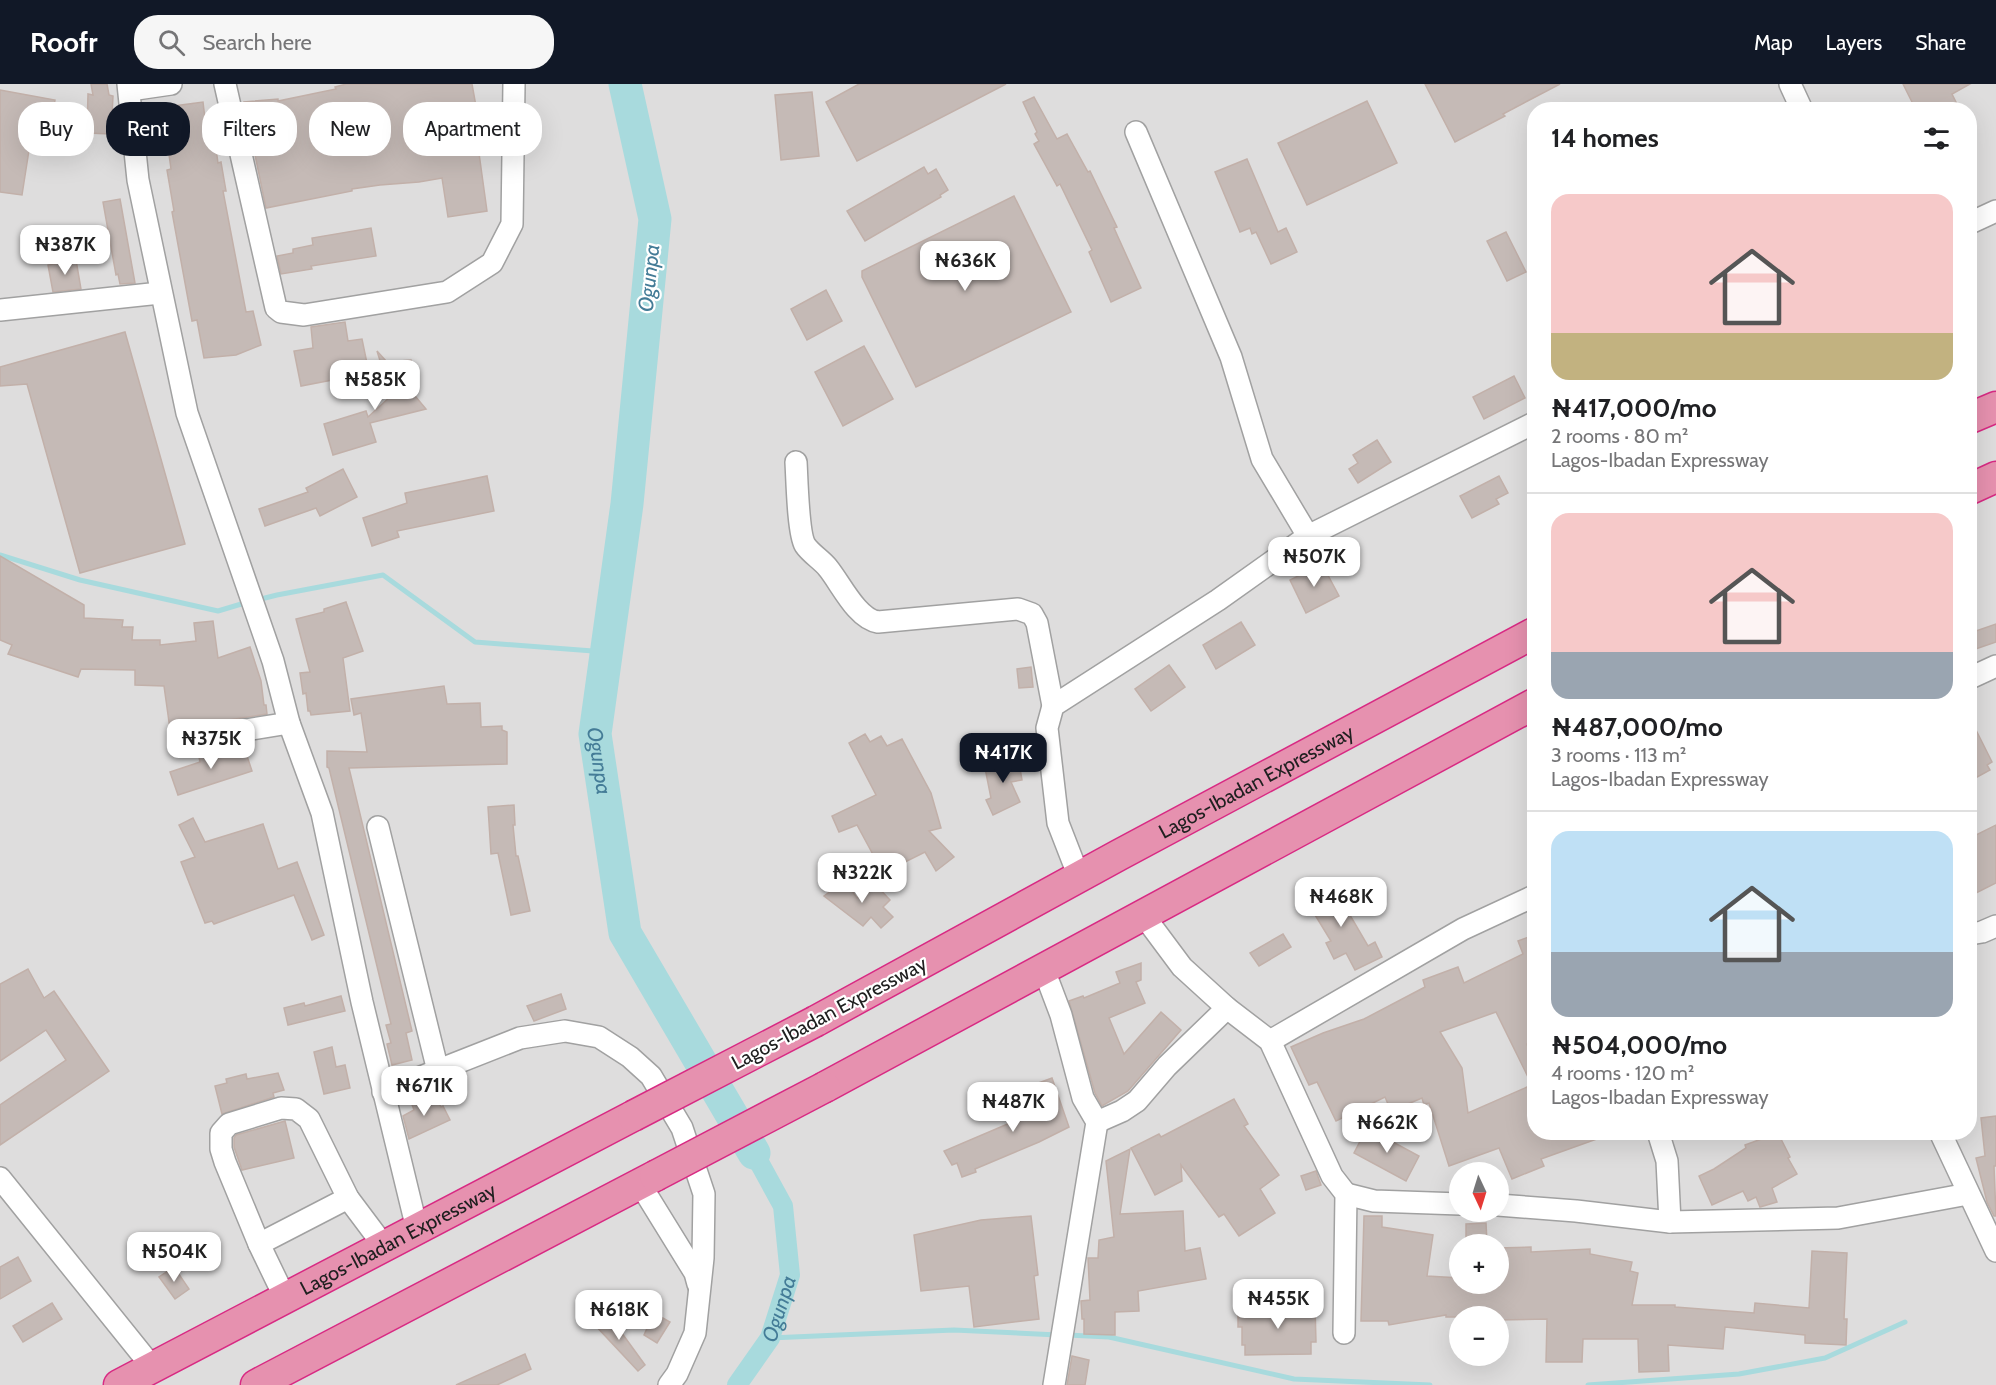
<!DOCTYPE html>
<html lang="en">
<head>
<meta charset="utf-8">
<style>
  :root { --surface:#fff; --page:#f6f6f6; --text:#202124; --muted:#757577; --line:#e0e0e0; --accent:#111827 }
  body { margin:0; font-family:Cabin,sans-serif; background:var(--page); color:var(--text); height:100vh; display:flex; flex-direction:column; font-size:22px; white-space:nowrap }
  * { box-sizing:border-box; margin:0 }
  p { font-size:20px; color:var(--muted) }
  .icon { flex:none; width:33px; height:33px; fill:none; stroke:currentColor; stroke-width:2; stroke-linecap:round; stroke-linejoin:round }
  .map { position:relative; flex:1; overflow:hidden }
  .details { position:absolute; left:1527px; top:18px; width:450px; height:1038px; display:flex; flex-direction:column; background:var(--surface); border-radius:24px; box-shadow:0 6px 24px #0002 }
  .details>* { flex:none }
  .top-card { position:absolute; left:18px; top:18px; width:570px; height:54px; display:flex; gap:12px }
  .needle { width:39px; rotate:176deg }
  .fabs { position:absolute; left:1449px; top:1078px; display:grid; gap:12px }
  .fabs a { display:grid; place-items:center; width:60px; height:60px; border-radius:50%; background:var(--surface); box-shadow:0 6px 24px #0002; font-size:30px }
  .price { position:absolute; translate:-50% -51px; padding:0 14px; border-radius:12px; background:#fff; color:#222; font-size:20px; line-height:39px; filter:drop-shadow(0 2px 3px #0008) }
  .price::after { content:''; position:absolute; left:50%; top:36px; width:18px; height:14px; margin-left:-9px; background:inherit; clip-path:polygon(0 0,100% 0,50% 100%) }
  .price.active { background:var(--accent); color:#fff }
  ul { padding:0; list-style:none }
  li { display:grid; align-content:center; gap:12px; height:318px; padding:0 24px }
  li+li { border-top:2px solid var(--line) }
  li span { display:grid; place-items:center; height:186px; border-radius:18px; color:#555 }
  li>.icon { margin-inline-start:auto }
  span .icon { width:108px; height:108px; fill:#fffc; stroke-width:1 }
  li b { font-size:26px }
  h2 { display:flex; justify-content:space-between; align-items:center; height:72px; padding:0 24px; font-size:26px }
  .tag { padding:0 21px; border-radius:24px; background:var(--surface); box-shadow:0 6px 24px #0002; font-size:21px; line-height:54px }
  .tag.active { background:var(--accent); color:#fff }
  header { display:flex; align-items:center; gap:36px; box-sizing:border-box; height:84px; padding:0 30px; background:var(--accent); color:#fff }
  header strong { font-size:28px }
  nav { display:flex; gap:33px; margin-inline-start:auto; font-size:21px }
  .search { width:420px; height:54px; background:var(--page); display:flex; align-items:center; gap:15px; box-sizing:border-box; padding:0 21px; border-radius:24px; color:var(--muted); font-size:22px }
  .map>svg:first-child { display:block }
  .residential { fill:#dedddd; fill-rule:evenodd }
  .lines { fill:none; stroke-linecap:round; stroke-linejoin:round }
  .stream { stroke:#a8dadd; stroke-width:5 }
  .canal { stroke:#a8dadd; stroke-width:20 }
  .river { stroke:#a8dadd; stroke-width:33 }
  .building { fill:#c5bab6; stroke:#c2b0a9; stroke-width:1.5 }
  .minor-casing { stroke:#a1a1a1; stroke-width:24 }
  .highway-casing { stroke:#d82a83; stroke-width:33 }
  .minor { stroke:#fff; stroke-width:21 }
  .highway { stroke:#e691af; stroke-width:30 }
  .highway-bridge-casing { stroke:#d82a83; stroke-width:33; stroke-linecap:butt }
  .highway-bridge { stroke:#e691af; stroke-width:30 }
  .labels { text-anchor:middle; stroke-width:4.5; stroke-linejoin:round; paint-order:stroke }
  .street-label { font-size:20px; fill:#202020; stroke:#fff }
  .water-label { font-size:21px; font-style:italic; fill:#447c97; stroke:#fff }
</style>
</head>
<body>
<header>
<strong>Roofr</strong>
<div class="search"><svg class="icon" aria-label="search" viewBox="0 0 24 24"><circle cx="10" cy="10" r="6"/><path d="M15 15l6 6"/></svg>Search here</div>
<nav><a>Map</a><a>Layers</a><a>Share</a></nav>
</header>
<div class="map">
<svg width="1996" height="1301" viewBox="0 0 1996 1301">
  <rect width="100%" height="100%" fill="#f0ece7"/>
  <path class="residential" d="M 0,0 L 1996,0 L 1996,1301 L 0,1301 ZM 1534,26 L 1970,26 L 1970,1048 L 1534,1048 ZM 1460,1089 L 1498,1089 L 1498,1128 L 1460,1128 ZM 1460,1161 L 1498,1161 L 1498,1200 L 1460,1200 ZM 1460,1233 L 1498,1233 L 1498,1272 L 1460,1272 Z"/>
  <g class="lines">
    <g class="stream">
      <polyline points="0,471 80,496 218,527 248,518"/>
      <polyline points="257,516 277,511 383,491 475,558 606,568"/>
      <polyline points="1067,1251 1109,1253 1294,1295 1430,1301"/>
      <polyline points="770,1254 954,1246 1058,1251"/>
      <polyline points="1588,1301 1739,1290 1825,1274 1905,1238"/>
    </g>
    <path class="canal" id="s1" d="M 737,1301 L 770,1254 L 790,1191 L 783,1122 L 754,1069"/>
    <path class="river" id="s2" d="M 625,0 L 655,135 L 627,420 L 595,650 L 625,849 L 754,1069"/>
  </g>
  <g class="building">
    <polygon points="91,0 107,0 109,11 113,12 111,50 87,49 88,10 93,11"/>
    <polygon points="346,0 472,0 483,61 478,62 487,127 448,133 442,94 419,98 380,101 352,105 352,107 266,124 244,18 278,15 278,17 336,5 335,3"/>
    <polygon points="859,0 1006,0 857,77 826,18"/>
    <polygon points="1425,0 1560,0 1503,30 1505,32 1455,58"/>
    <polygon points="1903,0 1970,0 1952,10 1960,26 1916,26"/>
    <polygon points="0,6 55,16 49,50 32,47 22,111 0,108"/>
    <polygon points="812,8 819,72 781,76 775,11"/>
    <polygon points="1034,13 1057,55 1067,50 1088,88 1090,87 1117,143 1114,144 1141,204 1111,218 1089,168 1092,166 1060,100 1057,102 1034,60 1039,57 1035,50 1037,48 1023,18"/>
    <polygon points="1367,17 1397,79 1307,121 1278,59"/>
    <polygon points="203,18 207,52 214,51 218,79 221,78 226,107 223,107 246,228 253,227 261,261 236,271 204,274 197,236 192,237 172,128 174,127 167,86 171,85 167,56 178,55 174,22"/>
    <polygon points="1247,75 1278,148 1286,144 1297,168 1271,180 1256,148 1252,150 1250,144 1240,148 1215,88"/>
    <polygon points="924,83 928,90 936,85 948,106 940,111 941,113 865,157 847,127"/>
    <polygon points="1014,112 1071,228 916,303 862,193 862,187"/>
    <polygon points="120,115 135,199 120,200 118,190 116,191 103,118"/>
    <polygon points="371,144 376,172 311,182 312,185 281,190 277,172 293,169 293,165 313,161 312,154"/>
    <polygon points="1506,148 1526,188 1507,197 1487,157"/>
    <polygon points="76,176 81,205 53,208 48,181"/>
    <polygon points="826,206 842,237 807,256 791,225"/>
    <polygon points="345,238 348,257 362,255 369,289 301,302 294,267 313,264 311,243"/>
    <polygon points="125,248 185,460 80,489 27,300 0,302 0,283"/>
    <polygon points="864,262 893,315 843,342 815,288"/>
    <polygon points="377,267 387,278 411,276 412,291 400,294 426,325 370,339 376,358 333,371 324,340 366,327 368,333 391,312"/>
    <polygon points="1514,292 1525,314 1484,335 1473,313"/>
    <polygon points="1377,356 1391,378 1358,399 1349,385 1358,379 1353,371"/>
    <polygon points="343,385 357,413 320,432 316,424 265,442 259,425 308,408 306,404"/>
    <polygon points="487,392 494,427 397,447 399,453 372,462 363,434 407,419 405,409"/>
    <polygon points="1499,392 1508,409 1496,415 1499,420 1472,434 1460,412"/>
    <polygon points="0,472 84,521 84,534 123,536 122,543 133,543 132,556 160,556 160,561 196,557 194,539 213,537 218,574 250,563 261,597 264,621 266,621 267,630 170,645 164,602 135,601 135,586 81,585 78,593 8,570 12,561 0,556"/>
    <polygon points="1322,480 1339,512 1306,529 1290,496"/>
    <polygon points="346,518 363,567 343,574 350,627 311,631 310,627 308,627 306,609 303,610 300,589 310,588 296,535 324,528 324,525"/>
    <polygon points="1241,538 1255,561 1216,585 1203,561"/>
    <polygon points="1996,540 1996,558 1970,567 1970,549"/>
    <polygon points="1169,581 1185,603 1151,627 1135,605"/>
    <polygon points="1031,583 1033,603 1019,604 1017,585"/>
    <polygon points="444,602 447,620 480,619 481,643 502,642 502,646 507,648 507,680 349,684 412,947 406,949 412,976 392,981 387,960 391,959 386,941 391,940 329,684 327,683 327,667 367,668 361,629 354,631 351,615"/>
    <polygon points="1970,634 1992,678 1987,681 1990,686 1970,697"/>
    <polygon points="865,650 870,658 881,652 887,662 902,655 931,709 941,744 929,747 954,773 936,787 925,768 883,789 857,741 839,748 832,732 876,711 849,659"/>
    <polygon points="221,666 245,666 252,687 178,711 170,688 200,678 199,673"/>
    <polygon points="1018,673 1022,696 1011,698 1020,718 993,731 986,716 991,714 984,679"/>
    <polygon points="514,721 515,741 513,741 516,772 518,772 530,827 511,831 498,769 491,770 488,723"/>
    <polygon points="193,734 205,758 263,740 278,785 297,778 324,851 312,856 294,811 214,840 212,837 205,839 181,778 195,773 179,741"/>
    <polygon points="1996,741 1996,799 1970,812 1970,754"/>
    <polygon points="845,797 857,814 874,799 890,816 883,823 893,833 881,844 871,833 863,842 824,812"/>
    <polygon points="1330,797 1368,862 1375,858 1382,873 1355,886 1346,869 1334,875 1326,859 1331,857 1304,813"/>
    <polygon points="1283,850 1291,863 1259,882 1250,869"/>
    <polygon points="1534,851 1534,956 1527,960 1534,981 1534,993 1529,995 1496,928 1440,948 1462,984 1468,1029 1534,1000 1534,1048 1608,1048 1608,1051 1541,1075 1544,1082 1512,1095 1499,1064 1449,1082 1429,1019 1424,1021 1422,1014 1391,1027 1385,1013 1336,1037 1317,998 1309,1001 1291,963 1323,949 1364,935 1425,903 1423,896 1458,883 1464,899 1523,870 1518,857"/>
    <polygon points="1141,879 1141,896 1136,898 1145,919 1109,934 1124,970 1161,928 1181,946 1128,1007 1102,1022 1095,1009 1069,917 1083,912 1084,914 1120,899 1116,888"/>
    <polygon points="28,885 44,914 54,907 109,987 0,1061 0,1021 66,976 46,946 0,977 0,900"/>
    <polygon points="561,910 566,925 534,937 527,922"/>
    <polygon points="341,912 345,927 288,941 284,924 304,919 305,922"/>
    <polygon points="332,963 336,983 345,981 350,1004 324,1010 314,968"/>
    <polygon points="278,989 284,1006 273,1009 274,1013 222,1030 215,1002 227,999 226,995 246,990 247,995"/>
    <polygon points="1052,994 1069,1043 1039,1058 975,1085 976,1088 962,1093 957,1079 952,1081 944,1067 1010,1039 1007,1032 1040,1022 1033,1001"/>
    <polygon points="424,1012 427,1020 437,1015 441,1023 443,1022 450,1036 409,1055 403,1032 414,1026 411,1018"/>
    <polygon points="1234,1015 1248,1040 1244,1042 1279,1091 1260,1105 1275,1129 1239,1152 1224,1130 1219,1133 1181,1081 1182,1097 1155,1111 1131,1064 1159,1050 1161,1053"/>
    <polygon points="1996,1032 1996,1082 1994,1082 1996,1132 1994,1132 1987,1118 1976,1074 1985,1072 1981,1034"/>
    <polygon points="285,1037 294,1074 242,1086 234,1063 234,1054 236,1051"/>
    <polygon points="1367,1044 1419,1072 1406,1097 1354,1069"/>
    <polygon points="1778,1049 1790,1073 1788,1074 1797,1090 1772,1104 1777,1118 1760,1123 1756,1113 1748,1117 1743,1107 1712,1121 1699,1092 1714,1085 1746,1064 1745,1061"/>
    <polygon points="1130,1065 1120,1130 1183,1127 1185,1167 1200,1164 1206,1195 1138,1207 1139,1227 1115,1228 1115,1251 1084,1250 1084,1235 1082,1235 1081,1217 1090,1216 1088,1174 1098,1174 1099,1156 1114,1153 1106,1077"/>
    <polygon points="1316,1087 1321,1101 1306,1106 1301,1092"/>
    <polygon points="1031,1132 1038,1191 1034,1192 1039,1235 974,1243 969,1202 921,1207 914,1151 981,1136"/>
    <polygon points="1364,1132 1382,1132 1382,1143 1433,1151 1427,1192 1460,1194 1460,1200 1498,1200 1498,1164 1531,1163 1531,1168 1590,1165 1590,1170 1632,1178 1630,1187 1638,1189 1632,1221 1675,1221 1675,1223 1754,1229 1755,1219 1809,1224 1812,1167 1847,1169 1844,1235 1847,1235 1846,1261 1805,1259 1805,1251 1725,1243 1723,1265 1668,1261 1669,1287 1639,1288 1638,1255 1583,1255 1582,1278 1546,1278 1547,1235 1498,1236 1498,1233 1446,1233 1446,1231 1389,1241 1388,1237 1361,1237"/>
    <polygon points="1486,1139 1487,1158 1466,1159 1466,1140"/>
    <polygon points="18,1173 31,1197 0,1215 0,1183"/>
    <polygon points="174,1183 189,1205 175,1215 159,1193"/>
    <polygon points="52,1219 62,1235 23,1258 13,1242"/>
    <polygon points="1315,1222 1316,1258 1311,1258 1311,1270 1245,1271 1245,1261 1242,1261 1242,1243 1238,1243 1238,1227 1241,1227 1241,1224 1245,1223"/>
    <polygon points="654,1229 670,1238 657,1259 644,1251"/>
    <polygon points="608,1230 645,1281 638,1287 594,1240"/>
    <polygon points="525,1270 531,1285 497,1301 456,1301"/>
    <polygon points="1072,1272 1089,1276 1085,1301 1067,1301"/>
  </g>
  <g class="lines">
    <defs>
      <g id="minor">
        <polyline points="128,0 138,96 187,329 273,577 289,639 322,729 362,918 417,1145"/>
        <polyline points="225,0 276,224 281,228 304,231 447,208 492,179 512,140 514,0"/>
        <polyline points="1790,0 1802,26"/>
        <polyline points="130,6 171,0"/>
        <polyline points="1136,48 1231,273 1262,375 1308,452"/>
        <polyline points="1970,139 1996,127"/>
        <polyline points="0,226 160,209"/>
        <path d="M 796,378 C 797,394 798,449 805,461 C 811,470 822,476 828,484 C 841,500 857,535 878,538 L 1018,525 L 1032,530 L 1037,539 L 1053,622"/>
        <polyline points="1970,594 1996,582"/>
        <polyline points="189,655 289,639"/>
        <polyline points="378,743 438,987"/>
        <polyline points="1079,793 1058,739 1047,644 1053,622 1218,516 1308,452 1534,339"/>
        <polyline points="1144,832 1182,883 1227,924 1270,957 1332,1092 1346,1110 1344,1249"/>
        <polyline points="1970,850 1982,848 1996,842"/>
        <polyline points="1044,886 1061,931 1083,1014 1097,1038 1054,1301"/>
        <polyline points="1270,957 1463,845 1534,812"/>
        <polyline points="383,1008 520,954 565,947 599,953 630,973 651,992 682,1044 704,1110 703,1174 695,1249 677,1290 669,1301"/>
        <polyline points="1097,1038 1122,1027 1137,1017 1167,982 1227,924"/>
        <polyline points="1658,1048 1667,1077 1670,1138"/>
        <polyline points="1940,1048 1996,1167"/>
        <polyline points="0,1094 153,1284"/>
        <polyline points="640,1100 695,1189 698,1200"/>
        <polyline points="1346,1110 1374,1117 1460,1120"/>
        <polyline points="1498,1121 1576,1127 1670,1138 1838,1134 1968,1110"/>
        <polyline points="259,1160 348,1114"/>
        <polyline points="285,1214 259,1160 225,1078 221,1065 221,1049 229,1040 281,1024 296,1025 309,1035 348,1114 384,1162"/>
      </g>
      <g id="highway">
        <polyline points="1970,334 1996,323"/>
        <polyline points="1970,405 1996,393"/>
        <path id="s3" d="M 816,937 L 1119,771 L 1534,549"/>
        <polyline points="825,1003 1534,620"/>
        <path id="s4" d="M 119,1301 L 633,1032"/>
        <polyline points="256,1301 655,1092"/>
      </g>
    </defs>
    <use href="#minor" class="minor-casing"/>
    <use href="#highway" class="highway-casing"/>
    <use href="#minor" class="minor"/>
    <use href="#highway" class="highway"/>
    <defs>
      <g id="highway-bridge">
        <polyline points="633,1032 816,937"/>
        <polyline points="655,1092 825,1003"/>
      </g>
    </defs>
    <use href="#highway-bridge" class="highway-bridge-casing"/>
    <use href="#highway-bridge" class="highway-bridge"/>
  </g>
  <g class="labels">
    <g class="street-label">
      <text dy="7" stroke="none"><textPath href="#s3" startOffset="501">Lagos-Ibadan Expressway</textPath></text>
      <text transform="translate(829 929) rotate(-28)" y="7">Lagos-Ibadan Expressway</text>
      <text dy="7" stroke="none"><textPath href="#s4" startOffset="315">Lagos-Ibadan Expressway</textPath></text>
    </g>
    <g class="water-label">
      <text transform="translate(649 194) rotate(-84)" y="7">Ogunpa</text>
      <text dy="7" stroke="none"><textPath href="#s2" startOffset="684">Ogunpa</textPath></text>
      <text dy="7" stroke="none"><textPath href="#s1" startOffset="88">Ogunpa</textPath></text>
    </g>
  </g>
</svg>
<div class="fabs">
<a><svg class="needle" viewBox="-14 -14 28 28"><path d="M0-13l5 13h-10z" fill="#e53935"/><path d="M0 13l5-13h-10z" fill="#757577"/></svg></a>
<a>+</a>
<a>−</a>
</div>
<b class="price" style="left:65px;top:192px">₦387K</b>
<b class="price" style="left:965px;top:208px">₦636K</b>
<b class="price" style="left:375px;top:327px">₦585K</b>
<b class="price" style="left:1314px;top:504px">₦507K</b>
<b class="price" style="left:211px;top:686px">₦375K</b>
<b class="price active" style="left:1003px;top:700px">₦417K</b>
<b class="price" style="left:862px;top:820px">₦322K</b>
<b class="price" style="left:1341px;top:844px">₦468K</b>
<b class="price" style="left:424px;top:1033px">₦671K</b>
<b class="price" style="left:1013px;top:1049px">₦487K</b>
<b class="price" style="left:1387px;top:1070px">₦662K</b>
<b class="price" style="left:174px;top:1199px">₦504K</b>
<b class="price" style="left:1278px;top:1246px">₦455K</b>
<b class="price" style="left:619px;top:1257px">₦618K</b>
<div class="top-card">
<a class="tag">Buy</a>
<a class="tag active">Rent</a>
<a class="tag">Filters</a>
<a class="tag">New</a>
<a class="tag">Apartment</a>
</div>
<section class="details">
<h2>14 homes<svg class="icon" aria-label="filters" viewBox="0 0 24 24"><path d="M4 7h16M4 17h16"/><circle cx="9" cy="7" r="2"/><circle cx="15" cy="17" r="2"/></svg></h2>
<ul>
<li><span style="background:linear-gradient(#f6c9c9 75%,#c2b280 0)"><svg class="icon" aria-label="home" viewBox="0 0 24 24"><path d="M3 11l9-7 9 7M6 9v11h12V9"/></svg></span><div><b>₦417,000/mo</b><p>2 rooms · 80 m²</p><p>Lagos-Ibadan Expressway</p></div></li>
<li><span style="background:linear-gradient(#f6c9c9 75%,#9aa5b1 0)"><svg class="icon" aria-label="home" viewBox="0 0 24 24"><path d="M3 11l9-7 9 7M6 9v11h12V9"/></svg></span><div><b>₦487,000/mo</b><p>3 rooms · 113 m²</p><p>Lagos-Ibadan Expressway</p></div></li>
<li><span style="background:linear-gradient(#bfe0f5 65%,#9aa5b1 0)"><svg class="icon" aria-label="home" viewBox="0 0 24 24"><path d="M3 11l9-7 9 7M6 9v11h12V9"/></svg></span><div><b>₦504,000/mo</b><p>4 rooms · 120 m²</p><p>Lagos-Ibadan Expressway</p></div></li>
</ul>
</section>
</div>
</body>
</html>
